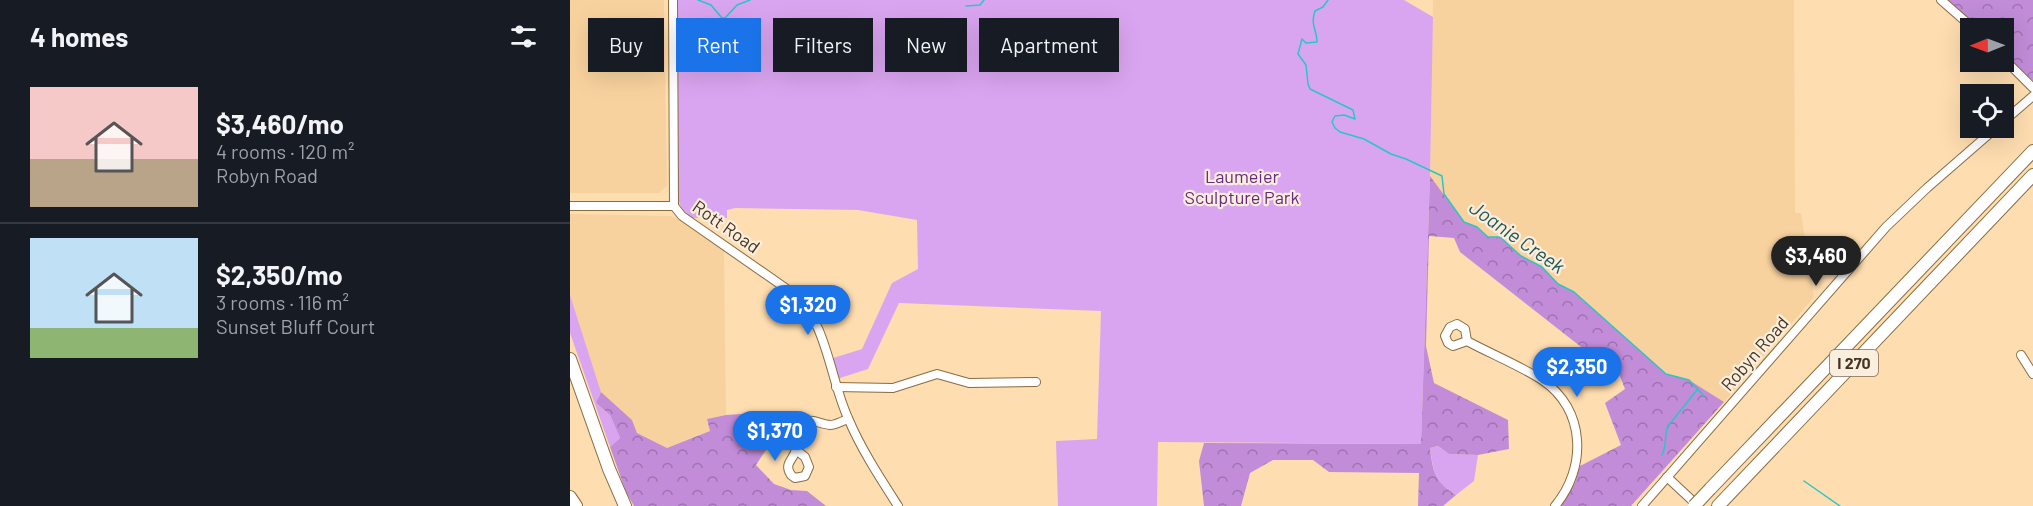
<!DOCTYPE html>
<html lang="en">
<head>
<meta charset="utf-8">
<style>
  :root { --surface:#171b24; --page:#242831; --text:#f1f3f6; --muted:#9ea1a6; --line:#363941; --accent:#1a73e8 }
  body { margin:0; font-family:Barlow,sans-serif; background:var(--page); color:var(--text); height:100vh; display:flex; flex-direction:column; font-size:22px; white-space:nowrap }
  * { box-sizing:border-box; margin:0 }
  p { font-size:20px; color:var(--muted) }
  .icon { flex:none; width:33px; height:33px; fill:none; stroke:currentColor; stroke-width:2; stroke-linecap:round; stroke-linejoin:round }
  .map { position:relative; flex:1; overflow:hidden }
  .side { display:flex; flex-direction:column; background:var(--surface); width:570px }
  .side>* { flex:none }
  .hud { position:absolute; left:18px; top:18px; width:570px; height:54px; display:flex; gap:12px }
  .needle { width:39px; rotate:269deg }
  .fabs { position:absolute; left:1390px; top:18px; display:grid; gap:12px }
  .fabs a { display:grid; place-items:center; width:54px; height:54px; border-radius:0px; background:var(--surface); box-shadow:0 6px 24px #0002; font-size:30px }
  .price { position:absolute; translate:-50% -51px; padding:0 14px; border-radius:21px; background:var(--accent); color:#fff; font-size:20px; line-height:39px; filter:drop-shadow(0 2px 3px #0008) }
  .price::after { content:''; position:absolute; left:50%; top:36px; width:18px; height:14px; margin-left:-9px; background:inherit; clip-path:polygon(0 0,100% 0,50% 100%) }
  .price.active { background:#222; color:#fff }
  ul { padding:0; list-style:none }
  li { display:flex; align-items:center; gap:18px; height:150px; padding:0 30px }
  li+li { border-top:2px solid var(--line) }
  li span { display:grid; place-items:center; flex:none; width:168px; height:120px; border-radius:0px; color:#555 }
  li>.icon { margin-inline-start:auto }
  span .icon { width:72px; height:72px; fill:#fffc; stroke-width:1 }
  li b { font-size:26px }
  h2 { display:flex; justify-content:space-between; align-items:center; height:72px; padding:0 30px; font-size:26px }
  .chip { padding:0 21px; border-radius:0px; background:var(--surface); box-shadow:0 6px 24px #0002; font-size:21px; line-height:54px }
  .chip.active { background:var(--accent); color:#fff }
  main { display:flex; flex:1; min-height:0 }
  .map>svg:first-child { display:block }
  .built { fill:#f8d29e }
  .green { fill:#daa5f0 }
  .forest { fill:url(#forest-crowns) }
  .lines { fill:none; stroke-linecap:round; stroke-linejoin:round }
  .stream { stroke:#29c6c7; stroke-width:1.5 }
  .minor-casing { stroke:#896c42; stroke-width:10 }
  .highway-casing { stroke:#896c42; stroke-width:14 }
  .minor { stroke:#fff; stroke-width:8 }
  .highway { stroke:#fff; stroke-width:12 }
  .highway-bridge-casing { stroke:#896c42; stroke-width:14; stroke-linecap:butt }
  .highway-bridge { stroke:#fff; stroke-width:12 }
  .labels { text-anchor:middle; stroke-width:4.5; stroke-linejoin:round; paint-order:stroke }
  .shield { fill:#fceedc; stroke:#7a6c5a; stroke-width:1.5 }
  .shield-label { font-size:16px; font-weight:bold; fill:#423523 }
  .park-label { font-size:18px; fill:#682781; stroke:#fceedc }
  .street-label { font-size:18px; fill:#423523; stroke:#fceedc }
  .water-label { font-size:20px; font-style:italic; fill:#1c5859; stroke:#fceedc }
</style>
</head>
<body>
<main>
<section class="side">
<h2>4 homes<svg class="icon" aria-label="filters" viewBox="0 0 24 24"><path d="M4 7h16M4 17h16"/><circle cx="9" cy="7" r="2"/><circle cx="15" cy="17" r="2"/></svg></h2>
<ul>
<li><span style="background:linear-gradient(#f6c9c9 60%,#b9a48a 0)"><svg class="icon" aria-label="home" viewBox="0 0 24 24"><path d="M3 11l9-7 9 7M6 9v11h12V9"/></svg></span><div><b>$3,460/mo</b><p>4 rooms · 120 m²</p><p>Robyn Road</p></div></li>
<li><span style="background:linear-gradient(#bfe0f5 75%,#8fb573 0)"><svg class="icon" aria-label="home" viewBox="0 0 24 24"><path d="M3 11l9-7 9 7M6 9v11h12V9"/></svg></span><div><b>$2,350/mo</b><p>3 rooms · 116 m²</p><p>Sunset Bluff Court</p></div></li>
</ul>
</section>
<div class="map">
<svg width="1463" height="506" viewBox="0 0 1463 506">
  <defs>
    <pattern id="forest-crowns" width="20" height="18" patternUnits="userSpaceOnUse" patternTransform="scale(1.5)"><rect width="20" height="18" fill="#c28cd8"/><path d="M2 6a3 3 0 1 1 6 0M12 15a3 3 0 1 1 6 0" fill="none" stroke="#9f73af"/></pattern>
  </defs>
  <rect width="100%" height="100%" fill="#feddb0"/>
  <g class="built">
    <polygon points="0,0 94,0 97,186 89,193 0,193"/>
    <polygon points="863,0 1224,0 1225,213 1231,213 1244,297 1154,402 1119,380 1096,374 1004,292 988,284 972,267 951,256 930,237 918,237 907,227 894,222 860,177"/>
    <polygon points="0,214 100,216 111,220 154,249 156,415 137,419 140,431 97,448 67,433 62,420 31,392 0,295"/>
  </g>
  <g class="green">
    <path d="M 106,0 L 834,0 L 863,17 L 860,176 L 851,444 L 588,442 L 587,506 L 488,506 L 486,441 L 527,439 L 531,311 L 329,303 L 298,369 L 267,379 L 260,359 L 292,349 L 322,283 L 348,269 L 347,220 L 288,210 L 165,208 L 157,210 L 157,218 L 122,218 C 115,212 109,207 108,197 Z"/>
    <polygon points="0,295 31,392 26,403 40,415 50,438 40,447 0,333"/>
    <path d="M 868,446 L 879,454 L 908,455 L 904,481 L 886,495 C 864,482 864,473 860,448 Z"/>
  </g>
  <g class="forest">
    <polygon points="1371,0 1463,0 1463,81 1434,57 1434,28 1403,28"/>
    <path d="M 860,176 L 894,222 L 907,227 L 918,237 L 930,237 L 951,256 L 972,267 L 988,284 L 1004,292 L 1096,374 L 1119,380 L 1154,402 L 1061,506 L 991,506 L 1005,483 L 1010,466 L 1051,445 L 1035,403 L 1055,389 L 1040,351 L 1024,357 L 890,252 L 884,238 L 859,236 L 856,346 L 864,383 L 938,420 L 939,449 L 908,455 L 879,454 L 868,446 L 860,448 C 863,473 865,482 886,495 L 873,506 L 848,506 L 849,473 L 759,472 L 743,460 L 703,460 L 680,473 L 671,506 L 634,506 L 629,461 L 634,443 L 851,444 Z"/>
    <polygon points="31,392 62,420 67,433 97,448 140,431 137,419 156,415 214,411 215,421 186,465 204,484 221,490 237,491 256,506 64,506 56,492 40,447 50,438 40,415 26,403"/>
  </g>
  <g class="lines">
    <g class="stream">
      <polyline points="128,0 141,5 152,18 155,18 167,5 180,0"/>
      <path d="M 758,0 L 753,7 L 745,11 C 740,26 747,29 747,42 L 736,43 L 732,39 L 728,54 L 736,65 L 738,84 L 740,89 L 783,110 L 785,119 L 774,115 L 765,116 L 762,122 L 765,128 L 770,132 L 794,139 L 821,154 L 836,159 L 872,176 L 874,194 L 894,222 L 907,227 L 918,237 L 930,237 L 951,256 L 972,267 L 988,284 L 1004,292 L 1096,374 L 1119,380 L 1134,396"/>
      <polyline points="396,6 410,5 414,0"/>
      <path d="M 1092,455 C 1097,445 1094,436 1098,426 L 1127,390"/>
      <polyline points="1234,481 1270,506"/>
    </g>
    <defs>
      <g id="minor">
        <path d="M 103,0 L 104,206 L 112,216 L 224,294 C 257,322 260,379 278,418 C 291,449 310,478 328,506"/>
        <polyline points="1371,0 1403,28"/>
        <polyline points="1434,59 1463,88"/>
        <polyline points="1434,121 1463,96"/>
        <polyline points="0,206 104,206"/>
        <polygon points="887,324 895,329 897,341 883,346 878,343 875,336 880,327"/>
        <path d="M 897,341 C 921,354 949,365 972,380 C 1016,409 1017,468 985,506"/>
        <polyline points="1451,355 1463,374"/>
        <polyline points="266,387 323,388 367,374 399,383 466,382"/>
        <path d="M 226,450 L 235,457 L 239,467 L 235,476 L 225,478 L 221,475 C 213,463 224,460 226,449 C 228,443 225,437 227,430 C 233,413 248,424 260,425 C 266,425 272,421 278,419"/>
        <polyline points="1097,477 1128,506"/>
        <polyline points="1072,506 1316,227 1357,188 1426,128"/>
      </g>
      <g id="highway">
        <polyline points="0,359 39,469 55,506"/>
        <polyline points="1140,489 1463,151"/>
        <polyline points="0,497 6,506"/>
        <polyline points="1148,506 1463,175"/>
      </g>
    </defs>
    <use href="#minor" class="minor-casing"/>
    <use href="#highway" class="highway-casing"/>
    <use href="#minor" class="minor"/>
    <use href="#highway" class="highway"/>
    <defs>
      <polyline id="highway-bridge" points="1124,506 1140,489"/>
    </defs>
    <use href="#highway-bridge" class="highway-bridge-casing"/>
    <use href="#highway-bridge" class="highway-bridge"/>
  </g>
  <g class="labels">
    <rect class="shield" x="1260" y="350" width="48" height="26" rx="4.5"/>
    <g class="shield-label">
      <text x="1284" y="369">I 270</text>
    </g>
    <g class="park-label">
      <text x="672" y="183">Laumeier<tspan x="672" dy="21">Sculpture Park</tspan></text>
    </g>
    <g class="street-label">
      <text transform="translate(156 227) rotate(35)" y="6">Rott Road</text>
      <text transform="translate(1185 354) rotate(-49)" y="6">Robyn Road</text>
    </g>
    <g class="water-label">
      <text transform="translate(947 237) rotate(35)" y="7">Joanie Creek</text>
    </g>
  </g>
</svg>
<div class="fabs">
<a><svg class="needle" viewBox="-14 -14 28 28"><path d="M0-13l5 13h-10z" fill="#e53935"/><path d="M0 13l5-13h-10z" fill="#9ea1a6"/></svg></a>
<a><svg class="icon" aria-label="locate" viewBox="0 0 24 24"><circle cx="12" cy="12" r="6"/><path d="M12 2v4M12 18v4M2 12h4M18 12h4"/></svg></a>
</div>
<b class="price active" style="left:1246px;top:287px">$3,460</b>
<b class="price" style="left:238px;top:336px">$1,320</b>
<b class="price" style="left:1007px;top:398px">$2,350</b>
<b class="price" style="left:205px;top:462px">$1,370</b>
<div class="hud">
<a class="chip">Buy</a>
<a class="chip active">Rent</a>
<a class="chip">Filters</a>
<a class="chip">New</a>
<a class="chip">Apartment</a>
</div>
</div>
</main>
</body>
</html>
